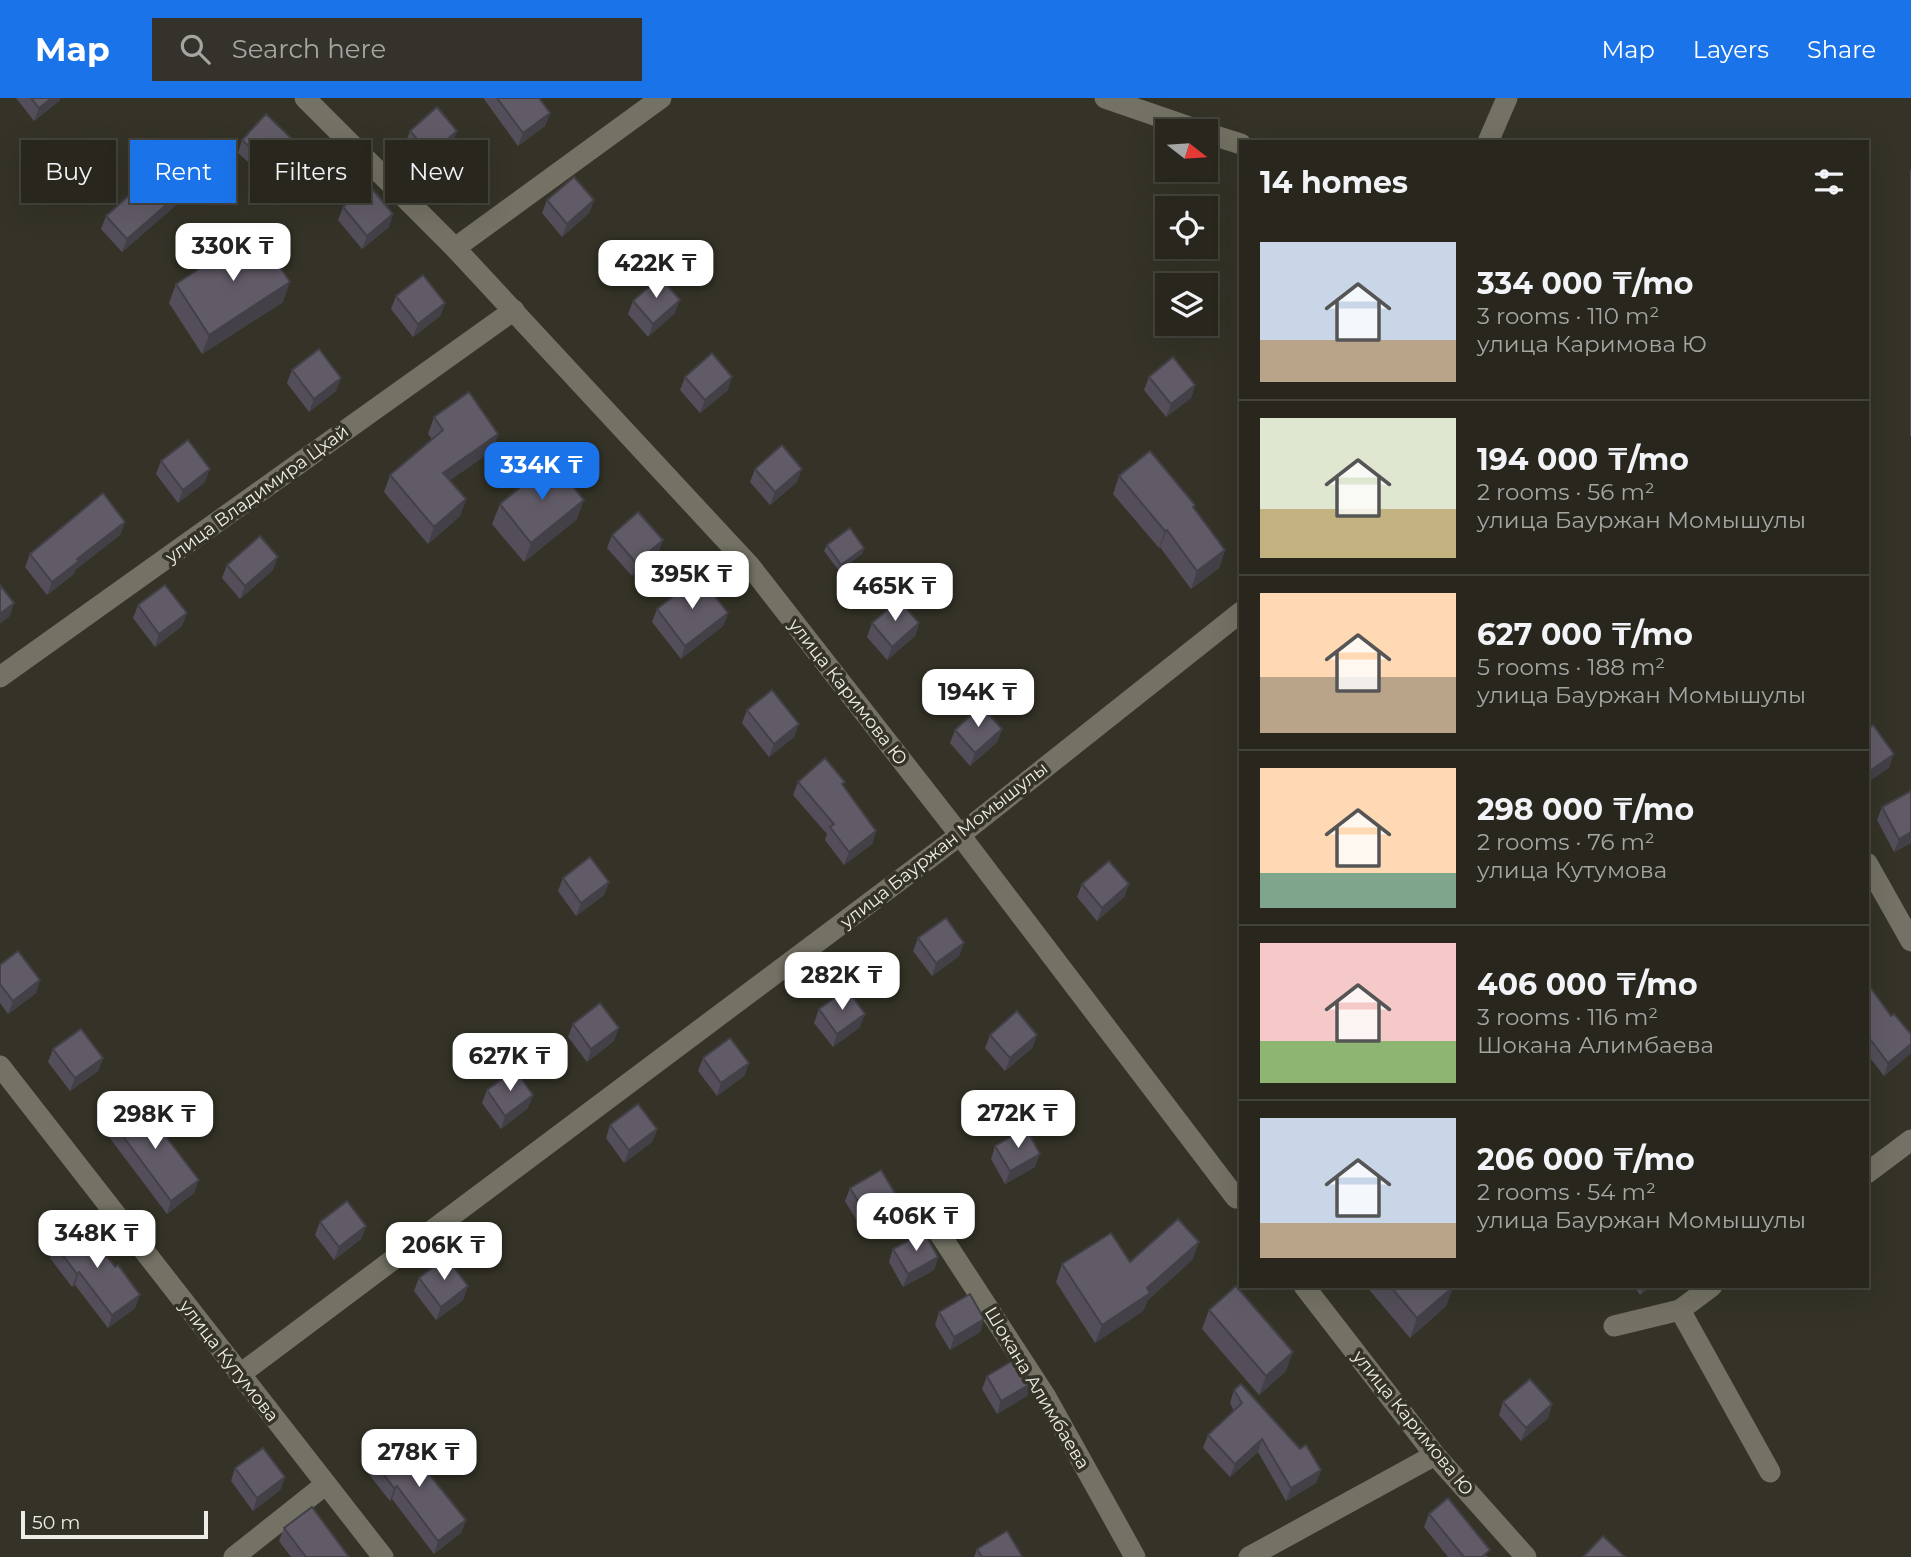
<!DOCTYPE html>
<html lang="en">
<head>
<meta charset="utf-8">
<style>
  :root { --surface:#28261d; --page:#34322a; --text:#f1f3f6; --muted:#a5a5a4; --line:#44433b; --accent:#1a73e8 }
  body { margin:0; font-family:Montserrat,sans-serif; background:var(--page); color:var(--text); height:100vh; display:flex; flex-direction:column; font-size:26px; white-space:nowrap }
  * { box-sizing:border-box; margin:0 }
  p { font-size:23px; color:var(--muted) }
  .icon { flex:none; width:38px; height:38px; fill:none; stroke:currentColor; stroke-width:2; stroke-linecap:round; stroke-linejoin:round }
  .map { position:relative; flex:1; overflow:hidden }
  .panel { position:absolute; left:1239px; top:42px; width:630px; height:1148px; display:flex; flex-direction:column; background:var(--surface); border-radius:0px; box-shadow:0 7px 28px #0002,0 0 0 2px var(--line) }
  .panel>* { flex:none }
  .hud { position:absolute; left:21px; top:42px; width:665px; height:63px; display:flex; gap:14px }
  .needle { width:46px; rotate:107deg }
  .controls { position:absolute; left:1155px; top:21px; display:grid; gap:14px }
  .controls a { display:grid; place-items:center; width:63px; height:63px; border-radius:0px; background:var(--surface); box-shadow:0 7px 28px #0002,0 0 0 2px var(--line); font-size:35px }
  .scale { position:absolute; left:21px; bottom:18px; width:187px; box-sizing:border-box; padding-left:7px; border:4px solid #eeede5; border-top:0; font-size:19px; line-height:24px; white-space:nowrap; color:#eeede5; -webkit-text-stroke:5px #353327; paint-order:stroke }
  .price { position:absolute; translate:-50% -60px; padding:0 16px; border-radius:14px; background:#fff; color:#222; font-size:23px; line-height:46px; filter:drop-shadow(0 2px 4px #0008) }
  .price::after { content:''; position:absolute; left:50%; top:42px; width:21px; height:16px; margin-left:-10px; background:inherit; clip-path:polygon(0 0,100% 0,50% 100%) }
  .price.selected { background:var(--accent); color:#fff }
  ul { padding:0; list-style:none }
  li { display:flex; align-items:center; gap:21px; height:175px; padding:0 21px }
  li+li { border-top:2px solid var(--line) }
  li span { display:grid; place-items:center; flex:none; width:196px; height:140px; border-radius:0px; color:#555 }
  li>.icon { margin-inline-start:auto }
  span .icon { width:84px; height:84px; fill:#fffc; stroke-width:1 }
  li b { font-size:30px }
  h2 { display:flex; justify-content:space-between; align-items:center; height:84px; padding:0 21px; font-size:30px }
  .chip { padding:0 24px; border-radius:0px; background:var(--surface); box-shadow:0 7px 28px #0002,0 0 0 2px var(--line); font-size:24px; line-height:63px }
  .chip.selected { background:var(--accent); color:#fff }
  header { display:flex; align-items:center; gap:42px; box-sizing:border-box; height:98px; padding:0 35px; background:var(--accent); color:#fff }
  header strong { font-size:33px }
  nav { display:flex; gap:38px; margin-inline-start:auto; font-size:24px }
  .search { width:490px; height:63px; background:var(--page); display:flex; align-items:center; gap:18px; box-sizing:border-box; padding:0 24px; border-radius:0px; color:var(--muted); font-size:26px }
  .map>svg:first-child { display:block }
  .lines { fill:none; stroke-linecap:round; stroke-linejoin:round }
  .street { stroke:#747264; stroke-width:21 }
  .wall { fill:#534e59 }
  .shaded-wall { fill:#444048 }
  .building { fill:#615b67; stroke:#444048; stroke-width:2 }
  .labels { text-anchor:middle; stroke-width:7; stroke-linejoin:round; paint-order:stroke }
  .street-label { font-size:18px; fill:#eeede5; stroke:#353327 }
</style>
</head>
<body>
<header>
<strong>Map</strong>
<div class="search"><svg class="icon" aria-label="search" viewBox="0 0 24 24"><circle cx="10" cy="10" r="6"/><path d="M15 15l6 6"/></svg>Search here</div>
<nav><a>Map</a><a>Layers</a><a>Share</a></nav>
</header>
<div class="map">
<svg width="1911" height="1459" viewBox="0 0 1911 1459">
  <rect width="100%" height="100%" fill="#353327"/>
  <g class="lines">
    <g class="street">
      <polyline points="305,0 455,150 750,468 960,737 1236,1100"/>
      <polyline points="1105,0 1201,33"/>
      <polyline points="1206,35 1241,46"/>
      <polyline points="1488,44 1507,0"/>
      <polyline points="455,150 661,0"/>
      <polyline points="0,579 514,212"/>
      <polyline points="1867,765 1911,843"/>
      <polyline points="0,968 383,1459"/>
      <polyline points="1867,1075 1911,1042"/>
      <polyline points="932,1124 1046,1299 1135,1459"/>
      <polyline points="1304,1188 1435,1357 1526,1459"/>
      <polyline points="1680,1212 1712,1188"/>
      <polyline points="1614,1228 1680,1212 1770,1374"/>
      <polyline points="239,1277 960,737 1241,514"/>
      <polyline points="234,1459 326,1386"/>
      <polyline points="1249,1459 1435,1357"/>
    </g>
  </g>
  <g class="wall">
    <polygon points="16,0 60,0 59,3 34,23"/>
    <polygon points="484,0 539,0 550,15 545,28 518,48 484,1"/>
    <polygon points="410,33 452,46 426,69 405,46"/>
    <polygon points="242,42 293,42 289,55 266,80 238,55"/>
    <polygon points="1911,71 1911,338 1910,338 1910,73"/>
    <polygon points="180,95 175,108 122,154 101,131 106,118"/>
    <polygon points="547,102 594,102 589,115 562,139 542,115"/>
    <polygon points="343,109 389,129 362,151 338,122"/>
    <polygon points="176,186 283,204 202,256 169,205"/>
    <polygon points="396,198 445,205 440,218 413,239 391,211"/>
    <polygon points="633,203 675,215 648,239 628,216"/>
    <polygon points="292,272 336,293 309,314 287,285"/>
    <polygon points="685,279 728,292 700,315 680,292"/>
    <polygon points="1149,279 1195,287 1191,300 1166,319 1144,292"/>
    <polygon points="434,319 498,336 492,353 450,382 466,401 460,418 428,446 384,394 390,377 432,341 428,336"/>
    <polygon points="161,363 205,384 178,405 156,376"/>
    <polygon points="755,371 797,384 770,407 750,384"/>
    <polygon points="1119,378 1195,407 1194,411 1225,452 1219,470 1191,491 1160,449 1159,450 1113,396"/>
    <polygon points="500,406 577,421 524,464 492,426"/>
    <polygon points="125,424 120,437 75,472 74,476 47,497 25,469 30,456"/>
    <polygon points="612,437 663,442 658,455 632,478 607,450"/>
    <polygon points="827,447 864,450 862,456 839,473 824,453"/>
    <polygon points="227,467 273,472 240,501 222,480"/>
    <polygon points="138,507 182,528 155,549 133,520"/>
    <polygon points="657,511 728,515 723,528 681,561 652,524"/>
    <polygon points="872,525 919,525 915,538 887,562 867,539"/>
    <polygon points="747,612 794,639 769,659 742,625"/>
    <polygon points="1002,631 997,644 970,668 950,645 955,632"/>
    <polygon points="798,684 843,689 876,733 872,746 844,767 825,742 827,736 793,697"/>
    <polygon points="1882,709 1911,745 1894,754 1877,722"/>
    <polygon points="563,780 609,784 604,797 576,818 558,793"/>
    <polygon points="1082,786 1129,786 1124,799 1097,823 1077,799"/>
    <polygon points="918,840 964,845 959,858 932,878 913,853"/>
    <polygon points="0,867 36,895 8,916 0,905"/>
    <polygon points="1867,885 1891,918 1911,936 1911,955 1884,978 1867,956"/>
    <polygon points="819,911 860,929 833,949 814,925"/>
    <polygon points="573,926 614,943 587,964 568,939"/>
    <polygon points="990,937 1037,937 1032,950 1005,973 985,950"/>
    <polygon points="53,951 103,960 98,973 70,993 48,964"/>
    <polygon points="703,960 749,965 744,978 717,998 698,973"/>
    <polygon points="487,992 528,1010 501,1031 482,1005"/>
    <polygon points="111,1022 194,1095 167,1116 106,1035"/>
    <polygon points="610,1027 657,1031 652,1044 624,1065 606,1040"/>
    <polygon points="995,1048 1035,1069 1005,1086 991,1061"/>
    <polygon points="850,1090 896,1097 891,1110 860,1128 845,1103"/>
    <polygon points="320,1124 366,1128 361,1141 334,1162 315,1137"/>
    <polygon points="1199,1144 1192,1162 1148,1202 1143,1213 1095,1245 1056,1184 1062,1166 1130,1164"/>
    <polygon points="55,1147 135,1210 108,1230 75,1187 72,1189 50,1160"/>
    <polygon points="893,1151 938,1159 934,1172 903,1189 889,1164"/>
    <polygon points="419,1180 463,1202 436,1222 414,1193"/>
    <polygon points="1366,1188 1453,1188 1446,1208 1410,1240"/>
    <polygon points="1634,1188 1652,1188 1640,1197"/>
    <polygon points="1209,1212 1286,1273 1259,1297 1202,1231"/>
    <polygon points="939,1214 984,1221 980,1234 950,1252 935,1227"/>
    <polygon points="987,1278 1027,1298 997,1316 982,1291"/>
    <polygon points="1234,1292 1300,1351 1321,1372 1316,1385 1286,1403 1258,1354 1230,1379 1203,1350 1208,1337 1234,1313 1230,1305"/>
    <polygon points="1503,1304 1552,1306 1548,1320 1521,1343 1499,1317"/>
    <polygon points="372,1361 466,1422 461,1435 434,1456 392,1401 390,1403 367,1374"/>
    <polygon points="235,1370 285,1379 280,1392 253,1413 231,1383"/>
    <polygon points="1429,1416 1488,1459 1448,1459 1424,1429"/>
    <polygon points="284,1430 349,1459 291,1459 279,1443"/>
    <polygon points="977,1451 1022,1458 1021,1459 974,1459"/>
  </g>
  <g class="shaded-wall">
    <polygon points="52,0 60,0 59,3 34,23 39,10"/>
    <polygon points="550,15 545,28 518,48 523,35"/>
    <polygon points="457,33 452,46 426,69 430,56"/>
    <polygon points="293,42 289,55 266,80 270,67"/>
    <polygon points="180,95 175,108 122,154 127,141"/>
    <polygon points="594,102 589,115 562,139 567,126"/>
    <polygon points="393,116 389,129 362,151 367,138"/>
    <polygon points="290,184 283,204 202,256 209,237"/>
    <polygon points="680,202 675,215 648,239 653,226"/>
    <polygon points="445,205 440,218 413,239 418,226"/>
    <polygon points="732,279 728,292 700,315 705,302"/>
    <polygon points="341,280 336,293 309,314 314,301"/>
    <polygon points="1195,287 1191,300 1166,319 1171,306"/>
    <polygon points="498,336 492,353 437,391 443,375"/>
    <polygon points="210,371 205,384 178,405 183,392"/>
    <polygon points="802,371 797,384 770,407 775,394"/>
    <polygon points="466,401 460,418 428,446 434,429"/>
    <polygon points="584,402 577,421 524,464 531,445"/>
    <polygon points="125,424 120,437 75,472 74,476 47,497 52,484 77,461"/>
    <polygon points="1167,432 1160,449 1159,450 1165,433"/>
    <polygon points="663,442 658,455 632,478 636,465"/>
    <polygon points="864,450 862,456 839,473 841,467"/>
    <polygon points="1225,452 1219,470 1191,491 1197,473"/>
    <polygon points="278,459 273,472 240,501 245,488"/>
    <polygon points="14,505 10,518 0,526 0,516"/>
    <polygon points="187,515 182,528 155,549 159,536"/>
    <polygon points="728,515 723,528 681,561 685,548"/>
    <polygon points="919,525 915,538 887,562 892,549"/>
    <polygon points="799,626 794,639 769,659 774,646"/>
    <polygon points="1002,631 997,644 970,668 975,655"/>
    <polygon points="1894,656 1889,670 1867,685 1867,675"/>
    <polygon points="876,733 872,746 844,767 849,754"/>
    <polygon points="1911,734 1911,745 1894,754 1899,741"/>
    <polygon points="609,784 604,797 576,818 581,805"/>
    <polygon points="1129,786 1124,799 1097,823 1102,810"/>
    <polygon points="964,845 959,858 932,878 936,865"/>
    <polygon points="40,882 36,895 8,916 13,903"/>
    <polygon points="865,916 860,929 833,949 837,936"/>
    <polygon points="619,930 614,943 587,964 591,951"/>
    <polygon points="1037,937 1032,950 1005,973 1010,960"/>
    <polygon points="1911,946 1911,955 1884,978 1888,965"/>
    <polygon points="103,960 98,973 70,993 75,980"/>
    <polygon points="749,965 744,978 717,998 721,985"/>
    <polygon points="533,997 528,1010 501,1031 505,1018"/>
    <polygon points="657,1031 652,1044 624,1065 629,1052"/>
    <polygon points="1040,1056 1035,1069 1005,1086 1010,1073"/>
    <polygon points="199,1082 194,1095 167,1116 171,1103"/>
    <polygon points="896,1097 891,1110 860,1128 865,1115"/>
    <polygon points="366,1128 361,1141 334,1162 339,1149"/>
    <polygon points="1199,1144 1192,1162 1148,1202 1143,1213 1095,1245 1102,1227 1147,1190"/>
    <polygon points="938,1159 934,1172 903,1189 908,1176"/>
    <polygon points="79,1174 75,1187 72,1189 77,1176"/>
    <polygon points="468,1188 463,1202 436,1222 441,1209"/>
    <polygon points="1644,1188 1652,1188 1640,1197"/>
    <polygon points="1453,1189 1446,1208 1410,1240 1417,1220"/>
    <polygon points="140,1197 135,1210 108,1230 112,1217"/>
    <polygon points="984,1221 980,1234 950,1252 954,1239"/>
    <polygon points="1293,1254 1286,1273 1259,1297 1266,1278"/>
    <polygon points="1032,1285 1027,1298 997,1316 1001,1303"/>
    <polygon points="1552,1306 1548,1320 1521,1343 1526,1330"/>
    <polygon points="1262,1341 1258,1354 1230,1379 1235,1366"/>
    <polygon points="1321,1372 1316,1385 1286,1403 1291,1390"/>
    <polygon points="285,1379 280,1392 253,1413 257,1400"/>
    <polygon points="397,1388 392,1401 390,1403 394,1390"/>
    <polygon points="466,1422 461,1435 434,1456 438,1443"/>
  </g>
  <g class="building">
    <polygon points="31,0 52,0 39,10"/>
    <polygon points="497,0 539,0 550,15 523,35"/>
    <polygon points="437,9 457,33 430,56 410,33"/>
    <polygon points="266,16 293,42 270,67 242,42"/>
    <polygon points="159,71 180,95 127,141 106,118"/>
    <polygon points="574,79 594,102 567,126 547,102"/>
    <polygon points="369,87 393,116 367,138 343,109"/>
    <polygon points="256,133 290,184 209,237 176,186"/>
    <polygon points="423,177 445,205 418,226 396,198"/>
    <polygon points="660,179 680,202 653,226 633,203"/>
    <polygon points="319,251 341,280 314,301 292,272"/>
    <polygon points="712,255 732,279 705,302 685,279"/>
    <polygon points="1173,259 1195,287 1171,306 1149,279"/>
    <polygon points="469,294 498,336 443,375 466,401 434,429 390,377 443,332 434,319"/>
    <polygon points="188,342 210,371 183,392 161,363"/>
    <polygon points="782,347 802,371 775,394 755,371"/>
    <polygon points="1150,353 1195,407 1193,409 1225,452 1197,473 1167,432 1165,433 1119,378"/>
    <polygon points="552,363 584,402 531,445 500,406"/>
    <polygon points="103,395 125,424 77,461 79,463 52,484 30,456"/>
    <polygon points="638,414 663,442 636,465 612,437"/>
    <polygon points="850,430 864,450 841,467 827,447"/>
    <polygon points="260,438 278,459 245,488 227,467"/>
    <polygon points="699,478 728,515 685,548 657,511"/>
    <polygon points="0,487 14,505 0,516"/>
    <polygon points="165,487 187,515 159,536 138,507"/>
    <polygon points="899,502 919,525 892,549 872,525"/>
    <polygon points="772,592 799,626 774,646 747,612"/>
    <polygon points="981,608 1002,631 975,655 955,632"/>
    <polygon points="1873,627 1894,656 1867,675 1867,632"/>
    <polygon points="825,660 845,684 842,686 876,733 849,754 830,729 834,726 798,684"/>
    <polygon points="1911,693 1911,734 1899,741 1882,709"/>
    <polygon points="590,759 609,784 581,805 563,780"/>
    <polygon points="1109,763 1129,786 1102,810 1082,786"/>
    <polygon points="946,820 964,845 936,865 918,840"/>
    <polygon points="18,853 40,882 13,903 0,886 0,867"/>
    <polygon points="1867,885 1891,918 1894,916 1911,936 1911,946 1888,965 1867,937"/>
    <polygon points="847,891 865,916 837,936 819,911"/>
    <polygon points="600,905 619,930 591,951 573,926"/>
    <polygon points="1017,913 1037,937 1010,960 990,937"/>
    <polygon points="81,931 103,960 75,980 53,951"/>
    <polygon points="730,940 749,965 721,985 703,960"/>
    <polygon points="515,972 533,997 505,1018 487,992"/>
    <polygon points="138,1002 199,1082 171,1103 111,1022"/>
    <polygon points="638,1006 657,1031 629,1052 610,1027"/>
    <polygon points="1026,1030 1040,1056 1010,1073 995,1048"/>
    <polygon points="881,1072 896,1097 865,1115 850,1090"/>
    <polygon points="347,1103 366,1128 339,1149 320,1124"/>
    <polygon points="1178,1121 1199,1144 1147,1190 1150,1195 1102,1227 1062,1166 1111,1135 1130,1164"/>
    <polygon points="82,1126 115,1169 118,1167 140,1197 112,1217 79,1174 77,1176 55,1147"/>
    <polygon points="924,1134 938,1159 908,1176 893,1151"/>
    <polygon points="446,1159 468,1188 441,1209 419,1180"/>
    <polygon points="1236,1188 1293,1254 1266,1278 1209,1212"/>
    <polygon points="1390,1188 1453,1188 1453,1189 1417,1220"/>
    <polygon points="970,1196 984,1221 954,1239 939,1214"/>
    <polygon points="1017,1260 1032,1285 1001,1303 987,1278"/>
    <polygon points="1530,1281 1552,1306 1526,1330 1503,1304"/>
    <polygon points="1241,1286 1300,1351 1306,1347 1321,1372 1291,1390 1262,1341 1235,1366 1208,1337 1242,1305 1234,1292"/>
    <polygon points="400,1340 466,1422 438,1443 397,1388 394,1390 372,1361"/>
    <polygon points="263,1350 285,1379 257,1400 235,1370"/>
    <polygon points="1448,1400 1490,1452 1482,1459 1464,1459 1429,1416"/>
    <polygon points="312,1409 349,1459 306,1459 284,1430"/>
    <polygon points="1007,1433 1022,1458 1020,1459 982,1459 977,1451"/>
    <polygon points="1603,1438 1625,1459 1583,1459"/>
  </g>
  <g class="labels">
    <g class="street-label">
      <text transform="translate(257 396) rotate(-36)" y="6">улица Владимира Цхай</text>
      <text transform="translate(848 594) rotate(52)" y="6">улица Каримова Ю</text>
      <text transform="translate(944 747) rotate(-38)" y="6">улица Бауржан Момышулы</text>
      <text transform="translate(229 1263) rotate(52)" y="6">улица Кутумова</text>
      <text transform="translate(1037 1290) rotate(59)" y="6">Шокана Алимбаева</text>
      <text transform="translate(1413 1325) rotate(51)" y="6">улица Каримова Ю</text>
    </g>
  </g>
</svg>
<div class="controls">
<a><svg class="needle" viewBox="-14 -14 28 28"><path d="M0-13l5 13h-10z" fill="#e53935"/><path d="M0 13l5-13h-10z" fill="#a5a5a4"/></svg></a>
<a><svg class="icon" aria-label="locate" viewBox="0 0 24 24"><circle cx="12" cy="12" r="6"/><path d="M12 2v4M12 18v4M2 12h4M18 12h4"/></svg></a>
<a><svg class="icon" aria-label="layers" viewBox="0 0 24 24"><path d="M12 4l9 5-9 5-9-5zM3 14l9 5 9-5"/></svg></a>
</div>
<div class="scale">50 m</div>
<b class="price" style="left:233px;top:185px">330K ₸</b>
<b class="price" style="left:656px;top:202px">422K ₸</b>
<b class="price selected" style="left:542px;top:404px">334K ₸</b>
<b class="price" style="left:692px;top:513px">395K ₸</b>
<b class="price" style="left:895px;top:525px">465K ₸</b>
<b class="price" style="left:978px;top:631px">194K ₸</b>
<b class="price" style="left:842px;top:914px">282K ₸</b>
<b class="price" style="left:510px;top:995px">627K ₸</b>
<b class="price" style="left:1018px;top:1052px">272K ₸</b>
<b class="price" style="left:155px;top:1053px">298K ₸</b>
<b class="price" style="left:916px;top:1155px">406K ₸</b>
<b class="price" style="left:97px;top:1172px">348K ₸</b>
<b class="price" style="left:444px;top:1184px">206K ₸</b>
<b class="price" style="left:419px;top:1391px">278K ₸</b>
<div class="hud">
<a class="chip">Buy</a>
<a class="chip selected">Rent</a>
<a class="chip">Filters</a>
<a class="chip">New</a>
</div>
<section class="panel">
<h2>14 homes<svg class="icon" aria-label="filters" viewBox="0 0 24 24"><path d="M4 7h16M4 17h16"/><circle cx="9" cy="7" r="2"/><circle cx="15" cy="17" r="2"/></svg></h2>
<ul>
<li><span style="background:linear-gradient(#c9d6e8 70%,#b9a48a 0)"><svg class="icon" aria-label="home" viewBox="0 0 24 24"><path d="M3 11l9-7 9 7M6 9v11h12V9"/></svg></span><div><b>334 000 ₸/mo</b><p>3 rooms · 110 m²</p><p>улица Каримова Ю</p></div></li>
<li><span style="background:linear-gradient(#dfe7d0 65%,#c2b280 0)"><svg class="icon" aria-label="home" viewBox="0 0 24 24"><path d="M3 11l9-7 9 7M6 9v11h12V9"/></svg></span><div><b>194 000 ₸/mo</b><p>2 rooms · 56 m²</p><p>улица Бауржан Момышулы</p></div></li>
<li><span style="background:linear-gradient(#ffd9b3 60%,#b9a48a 0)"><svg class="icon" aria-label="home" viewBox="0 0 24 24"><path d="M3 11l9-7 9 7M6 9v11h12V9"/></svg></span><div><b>627 000 ₸/mo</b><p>5 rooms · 188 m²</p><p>улица Бауржан Момышулы</p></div></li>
<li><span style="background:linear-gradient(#ffd9b3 75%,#7fa58c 0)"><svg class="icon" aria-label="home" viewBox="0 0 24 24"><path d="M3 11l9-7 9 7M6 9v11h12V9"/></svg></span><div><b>298 000 ₸/mo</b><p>2 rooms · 76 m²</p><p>улица Кутумова</p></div></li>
<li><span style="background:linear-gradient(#f6c9c9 70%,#8fb573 0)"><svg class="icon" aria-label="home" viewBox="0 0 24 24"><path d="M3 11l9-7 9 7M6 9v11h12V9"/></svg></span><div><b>406 000 ₸/mo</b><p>3 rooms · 116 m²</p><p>Шокана Алимбаева</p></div></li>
<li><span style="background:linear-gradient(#c9d6e8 75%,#b9a48a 0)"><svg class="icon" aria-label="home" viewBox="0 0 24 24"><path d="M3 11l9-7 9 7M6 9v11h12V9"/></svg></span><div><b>206 000 ₸/mo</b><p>2 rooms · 54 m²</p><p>улица Бауржан Момышулы</p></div></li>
</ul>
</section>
</div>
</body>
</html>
